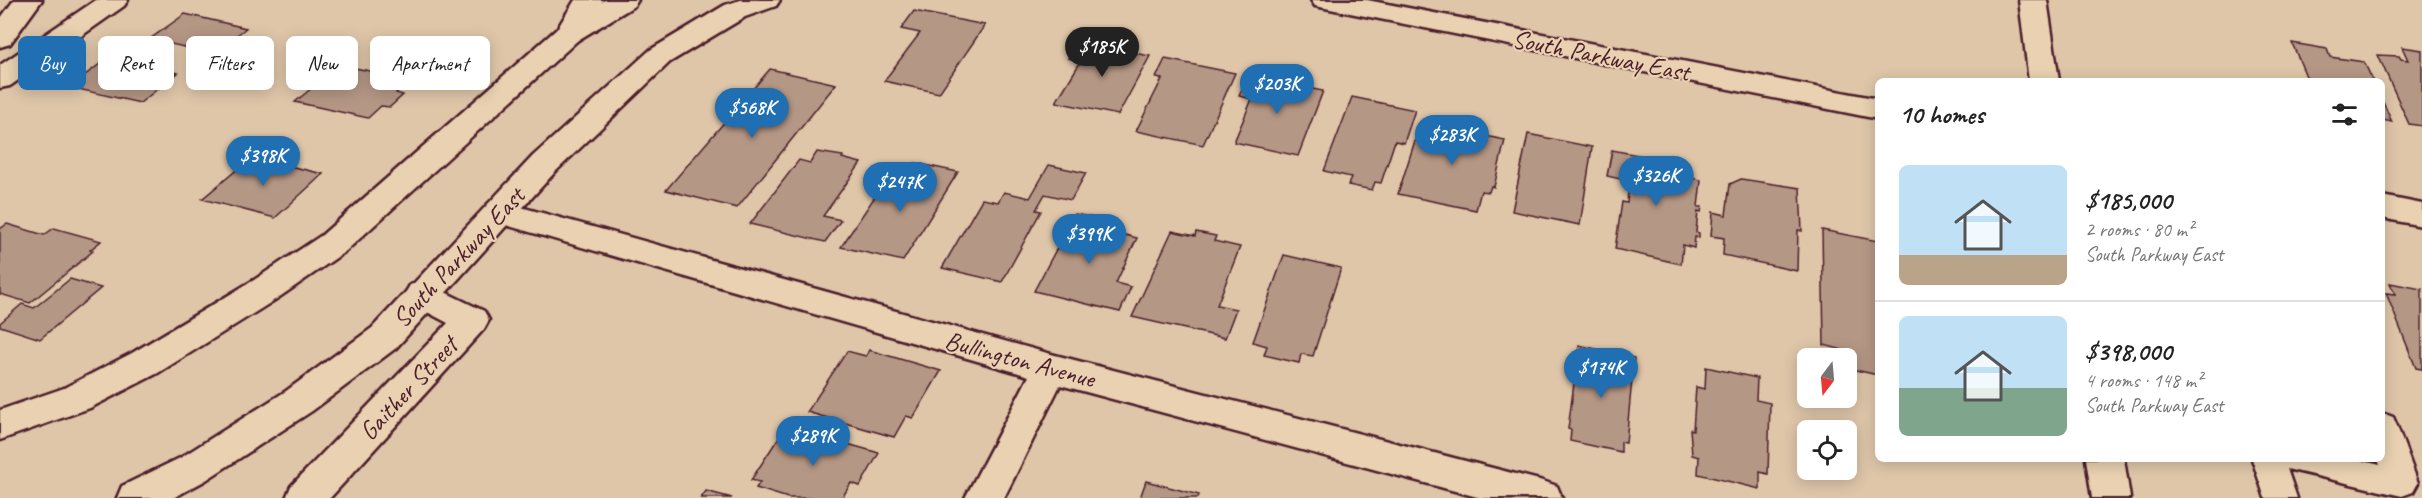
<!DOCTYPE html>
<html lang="en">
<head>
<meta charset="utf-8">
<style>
  :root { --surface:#fff; --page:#f6f6f6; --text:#222; --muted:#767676; --line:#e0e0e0; --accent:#1f6fb2 }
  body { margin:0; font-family:Caveat,sans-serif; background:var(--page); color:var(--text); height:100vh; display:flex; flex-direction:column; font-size:22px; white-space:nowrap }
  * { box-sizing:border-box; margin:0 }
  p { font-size:20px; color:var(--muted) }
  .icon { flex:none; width:33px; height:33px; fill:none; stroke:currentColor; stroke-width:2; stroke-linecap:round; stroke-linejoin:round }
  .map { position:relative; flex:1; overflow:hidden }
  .details { position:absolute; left:1875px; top:78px; width:510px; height:384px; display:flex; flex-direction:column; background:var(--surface); border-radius:9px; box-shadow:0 3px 15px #0003 }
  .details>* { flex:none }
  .banner { position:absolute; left:18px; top:36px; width:570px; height:54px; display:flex; gap:12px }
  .needle { width:39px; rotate:196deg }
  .controls { position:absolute; left:1797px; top:348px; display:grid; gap:12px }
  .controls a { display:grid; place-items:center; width:60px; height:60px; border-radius:9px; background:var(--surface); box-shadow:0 3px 15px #0003; font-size:30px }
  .price { position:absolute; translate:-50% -51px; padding:0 14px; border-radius:21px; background:var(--accent); color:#fff; font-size:20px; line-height:39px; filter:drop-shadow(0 2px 3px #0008) }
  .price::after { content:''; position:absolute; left:50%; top:36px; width:18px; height:14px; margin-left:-9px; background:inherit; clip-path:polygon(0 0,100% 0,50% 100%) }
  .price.on { background:#222; color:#fff }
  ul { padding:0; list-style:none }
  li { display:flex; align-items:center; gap:18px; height:150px; padding:0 24px }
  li+li { border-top:2px solid var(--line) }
  li span { display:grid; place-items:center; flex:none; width:168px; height:120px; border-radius:9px; color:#555 }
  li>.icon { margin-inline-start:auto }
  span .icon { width:72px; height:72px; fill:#fffc; stroke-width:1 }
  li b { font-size:26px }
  h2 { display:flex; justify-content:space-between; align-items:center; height:72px; padding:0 24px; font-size:26px }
  .chip { padding:0 21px; border-radius:9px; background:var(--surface); box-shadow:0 3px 15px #0003; font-size:21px; line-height:54px }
  .chip.on { background:var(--accent); color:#fff }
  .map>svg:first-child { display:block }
  .building { fill:#b59785; stroke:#4a1f2b; stroke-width:1.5 }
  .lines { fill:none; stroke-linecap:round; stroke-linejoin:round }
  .service-casing { stroke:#4a1f2b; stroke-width:5 }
  .minor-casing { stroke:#4a1f2b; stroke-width:5 }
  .tertiary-casing { stroke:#4a1f2b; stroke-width:5 }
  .secondary-casing { stroke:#4a1f2b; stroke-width:5 }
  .motorway-casing { stroke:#4a1f2b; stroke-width:5 }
  .service { fill:#e9d1b1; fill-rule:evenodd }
  .minor { fill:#e9d1b1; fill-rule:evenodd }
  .tertiary { fill:#e9d1b1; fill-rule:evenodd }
  .secondary { fill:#e9d1b1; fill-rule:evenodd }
  .motorway { fill:#e9d1b1; fill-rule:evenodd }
  .labels { text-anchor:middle; stroke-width:4.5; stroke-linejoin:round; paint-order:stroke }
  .street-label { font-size:26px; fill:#4a1f2b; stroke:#e9d1b1 }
</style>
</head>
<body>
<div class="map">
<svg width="2422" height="498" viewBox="0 0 2422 498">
  <rect width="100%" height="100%" fill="#dfc6a9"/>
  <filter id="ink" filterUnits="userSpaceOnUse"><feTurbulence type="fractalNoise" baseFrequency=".0167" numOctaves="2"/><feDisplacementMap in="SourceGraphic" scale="12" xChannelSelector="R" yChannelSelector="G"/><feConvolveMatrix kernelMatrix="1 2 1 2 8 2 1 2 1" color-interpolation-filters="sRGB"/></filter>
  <g filter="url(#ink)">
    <g class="building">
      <polygon points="914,11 985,25 939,93 884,81 920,33 901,29"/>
      <polygon points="185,14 246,28 213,54 150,39"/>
      <polygon points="1078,42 1150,56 1118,115 1056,102 1081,61 1068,58"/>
      <polygon points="2292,43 2327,49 2330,57 2364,62 2373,81 2308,81"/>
      <polygon points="2402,47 2422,50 2422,126 2409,124 2378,55 2399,56 2401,59 2408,60"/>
      <polygon points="108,58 134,64 137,62 146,64 143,66 178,73 140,103 69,87"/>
      <polygon points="1165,59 1235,73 1203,145 1136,131 1162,79 1156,78"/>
      <polygon points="330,63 410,79 396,93 403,95 390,107 381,106 368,118 295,102 313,87 304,85"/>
      <polygon points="770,69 836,84 737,208 666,190"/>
      <polygon points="1247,76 1323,91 1298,156 1234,142 1252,99 1239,96"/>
      <polygon points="1352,97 1415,110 1404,143 1395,141 1381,183 1375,182 1372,190 1348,185 1351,177 1324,171"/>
      <polygon points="2382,100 2392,122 2382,120"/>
      <polygon points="1421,122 1505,140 1494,187 1491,186 1489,192 1481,191 1476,210 1398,194"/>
      <polygon points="1528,134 1592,147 1580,225 1512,211"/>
      <polygon points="1612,150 1684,164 1682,176 1701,180 1698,207 1702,207 1701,212 1698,211 1696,232 1699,233 1699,238 1695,237 1694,248 1683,245 1681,264 1615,249 1622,202 1627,203 1629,181 1607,176"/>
      <polygon points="817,152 843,156 842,158 861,163 823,216 841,220 825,242 750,224 799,160 810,163"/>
      <polygon points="252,157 323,174 275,218 202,199"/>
      <polygon points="915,163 958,172 903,261 841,247 888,177 903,180"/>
      <polygon points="1049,165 1086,173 1071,200 1045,194 1036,210 1041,211 1002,282 942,268 982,199 998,202 1004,192 1030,198"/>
      <polygon points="1741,179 1800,188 1802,231 1798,230 1797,271 1723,255 1724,238 1711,236 1713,212 1726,215 1730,184"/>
      <polygon points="1075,214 1117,223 1113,232 1137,238 1116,283 1131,287 1120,312 1034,291"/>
      <polygon points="7,224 44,235 54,228 101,241 90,250 93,251 30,303 0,294 0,229"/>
      <polygon points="1822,230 1878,241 1878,375 1846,368 1843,350 1824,345"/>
      <polygon points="1172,231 1195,236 1196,232 1216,236 1214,241 1240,247 1217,305 1236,309 1225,338 1132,317"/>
      <polygon points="1284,255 1341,268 1313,356 1301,354 1299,363 1264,355 1267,346 1253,342"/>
      <polygon points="70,279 101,288 40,339 0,326 0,323 22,304 34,308"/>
      <polygon points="2390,283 2422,289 2422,369 2416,368 2386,293 2395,294"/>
      <polygon points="1579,345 1634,358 1626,443 1621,442 1621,452 1570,441 1571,430 1568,429"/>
      <polygon points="869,350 941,371 913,418 906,416 894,437 807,412 847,351 866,356"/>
      <polygon points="1706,367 1757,378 1756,400 1770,403 1768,474 1760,472 1760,489 1698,474 1699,457 1692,455 1690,429 1693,430 1696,387 1705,389"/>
      <polygon points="792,433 807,437 809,433 879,453 860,486 851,483 842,498 788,498 756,488 760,482 751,480 781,434 790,437"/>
      <polygon points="1146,481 1199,495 1198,498 1140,498"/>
      <polygon points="706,491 732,498 701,498"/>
    </g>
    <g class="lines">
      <defs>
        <polygon id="service" points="2382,413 2393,417 2397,426 2418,483 2413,492 2402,496 2287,469 2297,498 2265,498 2252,459 2355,459 2380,465 2378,459 2382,459"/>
        <g id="minor">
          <polygon points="575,0 603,0 578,40 568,43 558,40 554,34"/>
          <polygon points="499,201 1051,354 1543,481 1557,486 1562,498 1481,498 1060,385 1004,498 965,498 1029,376 488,220 483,212 488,204"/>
          <polygon points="422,281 484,311 489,320 484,329 330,498 286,498 291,486 448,323 410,303 405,294 410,285"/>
        </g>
        <polygon id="tertiary" points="2019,0 2047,0 2059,81 2029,81"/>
        <g id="secondary">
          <polygon points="96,0 128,0 124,6 10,86 0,88 0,65"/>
          <polygon points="605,0 638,0 634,6 578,40 346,251 278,298 158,373 90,408 0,440 0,410 64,388 132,353 254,280 322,235 558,28"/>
          <polygon points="740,0 780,0 776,6 745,17 670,62 555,172 396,348 312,411 206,480 173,498 117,498 122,486 180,458 286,391 372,328 533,156 650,50 725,5"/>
          <polygon points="1311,0 1367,0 1878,99 1878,119 1325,8 1315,6"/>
          <polygon points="2382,196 2422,204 2422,226 2382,218"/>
          <polygon points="2086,459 2124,459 2130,498 2092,498"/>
        </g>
        <polygon id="motorway" points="14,0 42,0 10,44 0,47 0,19"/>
      </defs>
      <use href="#service" class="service-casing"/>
      <use href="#minor" class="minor-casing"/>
      <use href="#tertiary" class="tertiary-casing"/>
      <use href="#secondary" class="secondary-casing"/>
      <use href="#motorway" class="motorway-casing"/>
      <use href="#service" class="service"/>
      <use href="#minor" class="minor"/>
      <use href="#tertiary" class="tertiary"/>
      <use href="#secondary" class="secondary"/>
      <use href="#motorway" class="motorway"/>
    </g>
  </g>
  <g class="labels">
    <g class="street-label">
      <text transform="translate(1601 55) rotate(11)" y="9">South Parkway East</text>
      <text transform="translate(458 257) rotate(-47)" y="9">South Parkway East</text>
      <text transform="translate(1020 359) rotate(15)" y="9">Bullington Avenue</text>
      <text transform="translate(408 388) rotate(-47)" y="9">Gaither Street</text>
    </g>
  </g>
</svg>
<div class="controls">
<a><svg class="needle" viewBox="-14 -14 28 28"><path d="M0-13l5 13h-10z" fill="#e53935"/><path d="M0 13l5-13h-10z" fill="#767676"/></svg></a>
<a><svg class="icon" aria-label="locate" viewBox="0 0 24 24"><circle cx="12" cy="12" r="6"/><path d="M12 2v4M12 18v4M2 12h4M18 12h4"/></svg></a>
</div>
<b class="price on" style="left:1102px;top:78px">$185K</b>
<b class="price" style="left:1277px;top:115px">$203K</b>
<b class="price" style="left:752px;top:139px">$568K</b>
<b class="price" style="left:1452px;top:166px">$283K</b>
<b class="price" style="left:263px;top:187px">$398K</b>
<b class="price" style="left:1656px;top:207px">$326K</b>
<b class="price" style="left:900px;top:213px">$247K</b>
<b class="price" style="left:1089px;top:265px">$399K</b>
<b class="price" style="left:1601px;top:399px">$174K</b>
<b class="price" style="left:813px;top:467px">$289K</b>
<div class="banner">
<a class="chip on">Buy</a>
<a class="chip">Rent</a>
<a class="chip">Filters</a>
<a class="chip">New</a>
<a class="chip">Apartment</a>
</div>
<section class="details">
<h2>10 homes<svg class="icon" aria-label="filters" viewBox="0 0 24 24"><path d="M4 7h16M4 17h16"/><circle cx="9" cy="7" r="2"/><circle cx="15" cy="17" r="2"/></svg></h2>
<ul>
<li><span style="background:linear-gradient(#bfe0f5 75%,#b9a48a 0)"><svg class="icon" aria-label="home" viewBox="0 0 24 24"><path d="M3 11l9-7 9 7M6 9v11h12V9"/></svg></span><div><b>$185,000</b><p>2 rooms · 80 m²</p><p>South Parkway East</p></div></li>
<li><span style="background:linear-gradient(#bfe0f5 60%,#7fa58c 0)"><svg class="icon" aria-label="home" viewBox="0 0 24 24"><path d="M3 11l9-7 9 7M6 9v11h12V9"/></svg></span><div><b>$398,000</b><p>4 rooms · 148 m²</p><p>South Parkway East</p></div></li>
</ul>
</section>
</div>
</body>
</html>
